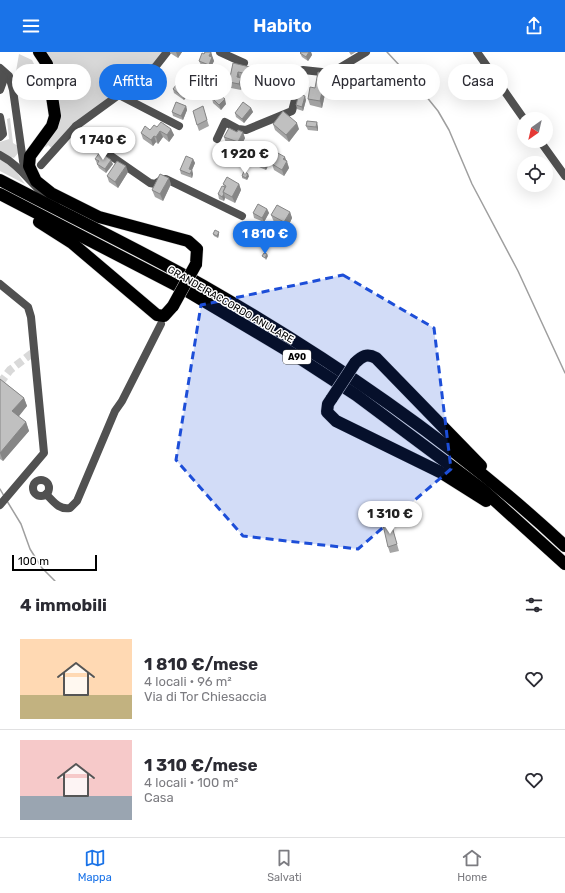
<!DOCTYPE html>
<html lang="it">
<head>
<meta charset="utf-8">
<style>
  :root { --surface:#fff; --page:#f2f2f3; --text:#2b2b33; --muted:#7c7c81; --line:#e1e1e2; --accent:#1a73e8 }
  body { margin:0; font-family:Rubik,sans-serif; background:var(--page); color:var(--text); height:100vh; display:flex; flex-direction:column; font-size:15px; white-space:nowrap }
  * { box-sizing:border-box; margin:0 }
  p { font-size:13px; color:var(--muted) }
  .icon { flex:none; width:22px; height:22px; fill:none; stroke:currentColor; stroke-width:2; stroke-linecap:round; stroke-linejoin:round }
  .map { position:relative; height:529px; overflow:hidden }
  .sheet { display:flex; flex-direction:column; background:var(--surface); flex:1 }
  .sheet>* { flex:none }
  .banner { position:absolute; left:12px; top:12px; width:541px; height:36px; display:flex; gap:8px }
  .needle { width:26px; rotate:214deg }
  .controls { position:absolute; left:517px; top:60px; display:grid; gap:8px }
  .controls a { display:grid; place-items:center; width:36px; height:36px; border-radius:50%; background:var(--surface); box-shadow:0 4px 16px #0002; font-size:20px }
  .scale { position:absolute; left:12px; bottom:10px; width:85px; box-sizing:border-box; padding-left:4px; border:2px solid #000; border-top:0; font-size:11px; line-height:14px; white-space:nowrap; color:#000; -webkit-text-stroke:3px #fff; paint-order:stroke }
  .price { position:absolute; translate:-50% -34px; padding:0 9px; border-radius:14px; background:#fff; color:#222; font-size:13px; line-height:26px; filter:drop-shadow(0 1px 2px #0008) }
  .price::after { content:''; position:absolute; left:50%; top:24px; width:12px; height:9px; margin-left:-6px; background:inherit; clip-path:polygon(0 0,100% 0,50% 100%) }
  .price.on { background:var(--accent); color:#fff }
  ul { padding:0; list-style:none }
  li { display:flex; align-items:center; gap:12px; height:100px; padding:0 20px }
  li+li { border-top:1px solid var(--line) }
  li span { display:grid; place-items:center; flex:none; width:112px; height:80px; border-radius:0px; color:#555 }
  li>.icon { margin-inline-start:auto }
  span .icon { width:48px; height:48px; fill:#fffc; stroke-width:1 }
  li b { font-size:17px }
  h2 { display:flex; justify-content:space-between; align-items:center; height:48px; padding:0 20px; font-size:17px }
  .pill { padding:0 14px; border-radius:18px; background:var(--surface); box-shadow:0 4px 16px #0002; font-size:14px; line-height:36px }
  .pill.on { background:var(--accent); color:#fff }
  header { display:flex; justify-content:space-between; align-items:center; height:52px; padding:0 20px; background:var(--accent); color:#fff; font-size:18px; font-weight:600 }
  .tabs { display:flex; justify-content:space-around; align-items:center; height:56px; border-top:1px solid var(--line); background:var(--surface); font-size:11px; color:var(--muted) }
  .tabs a { display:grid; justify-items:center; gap:2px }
  .tabs .on { color:var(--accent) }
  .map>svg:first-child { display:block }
  .green { fill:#d8d8d8 }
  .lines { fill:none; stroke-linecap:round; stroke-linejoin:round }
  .stream { stroke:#9f9f9f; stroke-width:1.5 }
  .minor-tunnel { stroke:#d9d9d9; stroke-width:8; stroke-dasharray:8 4; stroke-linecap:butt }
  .highway-casing { stroke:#dbdbdb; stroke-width:13 }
  .minor { stroke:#515151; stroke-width:8 }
  .highway { stroke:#000; stroke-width:12 }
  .highway-bridge-casing { stroke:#dbdbdb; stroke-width:13; stroke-linecap:butt }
  .highway-bridge { stroke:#000; stroke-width:12 }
  .wall { fill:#a5a5a5 }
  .shaded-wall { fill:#868686 }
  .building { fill:#c0c0c0; stroke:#868686 }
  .marked { fill:#1d4ed8; fill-opacity:0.2; stroke:#1d4ed8; stroke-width:3; stroke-dasharray:8 5; stroke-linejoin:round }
  .labels { text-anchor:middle; stroke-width:3; stroke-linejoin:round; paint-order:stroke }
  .shield { fill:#fff; stroke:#4c4c4c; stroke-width:1 }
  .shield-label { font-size:9px; font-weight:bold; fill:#000 }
  .street-label { font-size:10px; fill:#000; stroke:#fff }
</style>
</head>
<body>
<header><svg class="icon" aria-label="menu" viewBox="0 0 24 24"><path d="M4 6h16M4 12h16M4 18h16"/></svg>Habito<svg class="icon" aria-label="share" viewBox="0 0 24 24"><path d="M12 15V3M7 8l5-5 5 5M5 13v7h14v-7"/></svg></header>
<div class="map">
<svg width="565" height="529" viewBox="0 0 565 529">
  <rect width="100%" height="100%" fill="#fff"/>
  <g class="green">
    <polygon points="39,0 169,0 54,98 48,93 46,95 40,91 53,71"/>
    <polygon points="19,2 32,8 36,16 32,24 20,33 14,31"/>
    <polygon points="10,66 13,91 18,94 19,100 14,106 0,101 0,90 9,87 7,67"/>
    <polygon points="0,107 15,118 25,132 0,119"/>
  </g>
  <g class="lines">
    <g class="stream">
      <polyline points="387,0 413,28 438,59 449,78 472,132 518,219 565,321"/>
      <polyline points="0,437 4,444"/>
      <polyline points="7,449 21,472 30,497 42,516 55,529"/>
    </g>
    <polyline class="minor-tunnel" points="0,331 10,318 35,299"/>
    <defs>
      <g id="highway">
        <polyline points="39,0 47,12 55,64 52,74 30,104 29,114 36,129 51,141 99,165 188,189 197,197 196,212"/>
        <path d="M 0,128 C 67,163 136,196 202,233 C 331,307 456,392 565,494"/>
        <polyline points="0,142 187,239 293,302 356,343 482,437 565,512"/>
        <polyline points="39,170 72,191 157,263 164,264 173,254"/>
        <path d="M 355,311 C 362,304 367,301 376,306 L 481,414"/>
        <polyline points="332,346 328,352 327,360 336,369 440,420 486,449"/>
      </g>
    </defs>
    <use href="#highway" class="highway-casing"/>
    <g class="minor">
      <polyline points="167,0 156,14 142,26 76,74 75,79 150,131 155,132 163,127 166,127 242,164"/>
      <polyline points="220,0 244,11"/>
      <polyline points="477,0 524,67"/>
      <polyline points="0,16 9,24 13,38 24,116"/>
      <polyline points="0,22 4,27 0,38"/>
      <polyline points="119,43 179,74"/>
      <polyline points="0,65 3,82 0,85"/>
      <polyline points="217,87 225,70 238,77 246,78 292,59 303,18 331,21 366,0"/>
      <polyline points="540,89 565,124"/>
      <path d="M 0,103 C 22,114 34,138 55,151"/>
      <polyline points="41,113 76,74"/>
      <polyline points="0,232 28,255 31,265 44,401 0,453"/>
      <circle cx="41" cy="436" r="8"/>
      <path d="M 46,442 C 54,450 59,458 70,456 L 77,449 L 115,359 L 122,349 L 161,272"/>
    </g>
    <use href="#highway" class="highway"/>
    <defs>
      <g id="highway-bridge">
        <polyline points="173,254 196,212"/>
        <polyline points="332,346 355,311"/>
      </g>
    </defs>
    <use href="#highway-bridge" class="highway-bridge-casing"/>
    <use href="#highway-bridge" class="highway-bridge"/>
  </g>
  <g class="wall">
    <polygon points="170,0 182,0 178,6 170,1"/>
    <polygon points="205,0 211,0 212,4 212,5 214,9 210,17 201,13 199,9"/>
    <polygon points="301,0 311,0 312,3 308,9 302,5 300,1"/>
    <polygon points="349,0 356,0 351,3"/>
    <polygon points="233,11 252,21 250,29 241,26 243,32 241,38 231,36 229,30"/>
    <polygon points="275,22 285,23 282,34 265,30 264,26"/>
    <polygon points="328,28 322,56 310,53 308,47 315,36"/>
    <polygon points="263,31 265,35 263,42 252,39 251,35"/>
    <polygon points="173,37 191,39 184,48 174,41"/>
    <polygon points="212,46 226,52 221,58 213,51"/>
    <polygon points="306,48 303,59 297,57 296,53"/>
    <polygon points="186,54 187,58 183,68 173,64 172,60"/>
    <polygon points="251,56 253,60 244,71 236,65 235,61"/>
    <polygon points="205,61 209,74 199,79 197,73"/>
    <polygon points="273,72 299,77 289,90 275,78"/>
    <polygon points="306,74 318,75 318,79 308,78"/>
    <polygon points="157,75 171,77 174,83 169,90 163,85 158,92 156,90 153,94 143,87 141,81"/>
    <polygon points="109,85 123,88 119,95 110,89"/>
    <polygon points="224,85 245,86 240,96 226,91"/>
    <polygon points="245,105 252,107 250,110 246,108"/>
    <polygon points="95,107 113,112 106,121 99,116"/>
    <polygon points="193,107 195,111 192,118 193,122 192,126 181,122 180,118"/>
    <polygon points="272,107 287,109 289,116 284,124 274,118 272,112 273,110"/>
    <polygon points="267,108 269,112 266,118 259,115 257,110"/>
    <polygon points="128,120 118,136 109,130 107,124"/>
    <polygon points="242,124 249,124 247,128 242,126"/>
    <polygon points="171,132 163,149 155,145 152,138"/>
    <polygon points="223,132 239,132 241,138 235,151 225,146 224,149 219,147 218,142 224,135"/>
    <polygon points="267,157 269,161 264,170 254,166 253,161"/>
    <polygon points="290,160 292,166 287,177 274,170 271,163"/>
    <polygon points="245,175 245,177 243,181 239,179 238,177"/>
    <polygon points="219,180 219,182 218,186 214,184 213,182"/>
    <polygon points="0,327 24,346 27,354 18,364 26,370 29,379 3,409 0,407"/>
    <polygon points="391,471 399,499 390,501 388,495"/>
  </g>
  <g class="shaded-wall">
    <polygon points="176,0 182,0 178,6"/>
    <polygon points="211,0 214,9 210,17 209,13 209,4"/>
    <polygon points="309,0 311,0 312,3 308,9 306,5"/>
    <polygon points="250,15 252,21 250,29 248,22"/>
    <polygon points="283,19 285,23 282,34 280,30"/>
    <polygon points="238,20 240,26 237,25"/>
    <polygon points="326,22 328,28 322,56 320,49"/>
    <polygon points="241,26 243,32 241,38 239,32"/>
    <polygon points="263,31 265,35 263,42 261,38"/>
    <polygon points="189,35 191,39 184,48 182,44"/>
    <polygon points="305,44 306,48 303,59 302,55"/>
    <polygon points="225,47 226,52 221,58 219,53"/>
    <polygon points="186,54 187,58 183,68 181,64"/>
    <polygon points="251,56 253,60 244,71 242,67"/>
    <polygon points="317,70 318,75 318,79 316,75"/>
    <polygon points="297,71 299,77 289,90 286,83"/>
    <polygon points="171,77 174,83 169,90 167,83"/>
    <polygon points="160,79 163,85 158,92 156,85"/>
    <polygon points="243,80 245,86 240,96 238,90"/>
    <polygon points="122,84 123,88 119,95 117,91"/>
    <polygon points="154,84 156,90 153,94 151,88"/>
    <polygon points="285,105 289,116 284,124 282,118 283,107"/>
    <polygon points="193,107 195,111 192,118 193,122 192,126 189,117"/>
    <polygon points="111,108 113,112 106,121 105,117"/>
    <polygon points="267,108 269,112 266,118 264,114"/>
    <polygon points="126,114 128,120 118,136 115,130"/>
    <polygon points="248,122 249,124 247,128 246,126"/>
    <polygon points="169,126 171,132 163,149 160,142"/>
    <polygon points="239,132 241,138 235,151 232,145"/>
    <polygon points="224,142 225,146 224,149 222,145"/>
    <polygon points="267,157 269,161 264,170 262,166"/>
    <polygon points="290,160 292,166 287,177 284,170"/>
    <polygon points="245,175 245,177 243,181 242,179"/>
    <polygon points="219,180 219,182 218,186 217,184"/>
    <polygon points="282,185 282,187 279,193 278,191"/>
    <polygon points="267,202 268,204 266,208 265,206"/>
    <polygon points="24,346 27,354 16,368 12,359"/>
    <polygon points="26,370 29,379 3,409 0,401"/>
  </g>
  <g class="building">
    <polygon points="205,0 211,0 209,4 212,5 209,13 199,9 202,1 204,2"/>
    <polygon points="301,0 309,0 306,5 300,1"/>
    <polygon points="233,11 250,15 248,22 238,20 237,25 241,26 239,32 229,30"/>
    <polygon points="277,17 283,19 280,30 264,26 265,20 275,22"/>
    <polygon points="318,20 326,22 320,49 308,47 310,35 315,36"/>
    <polygon points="253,27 263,31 261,38 251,35"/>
    <polygon points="180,28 189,35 182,44 173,37"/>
    <polygon points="217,40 225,47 219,53 212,46"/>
    <polygon points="299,42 305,44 302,55 296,53"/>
    <polygon points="176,50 186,54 181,64 172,60"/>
    <polygon points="243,50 251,56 242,67 235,61"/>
    <polygon points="203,54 207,68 197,73 193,59"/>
    <polygon points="283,59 297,71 286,83 273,72"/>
    <polygon points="307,69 317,70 316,75 306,74"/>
    <polygon points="161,70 171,77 167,83 160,79 156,85 154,84 151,88 141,81 145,74 150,78 154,73 157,75"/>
    <polygon points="229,76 237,80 238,78 243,80 238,90 224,85"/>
    <polygon points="113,79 122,84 117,91 109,85"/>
    <polygon points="100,100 111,108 105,117 97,112 99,109 95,107"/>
    <polygon points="276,100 285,105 283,107 287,109 282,118 272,112 274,108 272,107"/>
    <polygon points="247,102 251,105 250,108 245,105"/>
    <polygon points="186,104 193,107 189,117 192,118 190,122 180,118"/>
    <polygon points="260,104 267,108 264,114 257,110"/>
    <polygon points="117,109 126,114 115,130 107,124"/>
    <polygon points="244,119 248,122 246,126 242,124"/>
    <polygon points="160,122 169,126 160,142 152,138"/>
    <polygon points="227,125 239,132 232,145 223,140 226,134 223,132"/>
    <polygon points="222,134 225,135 223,140 224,142 222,145 218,142"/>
    <polygon points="258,152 267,157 262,166 253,161"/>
    <polygon points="277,153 290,160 284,170 271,163"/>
    <polygon points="241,173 245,175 242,179 238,177"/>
    <polygon points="215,178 219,180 217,184 213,182"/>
    <polygon points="278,183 282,185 278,191 274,189"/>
    <polygon points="264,201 267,202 265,206 262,204"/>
    <polygon points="0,327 24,346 12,359 26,370 0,401"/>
    <polygon points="391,471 397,492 388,495 383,473"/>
  </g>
  <path class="marked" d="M 343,223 L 434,276 L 451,417 L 358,497 L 243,484 L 176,408 L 201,253 Z"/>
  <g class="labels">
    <rect class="shield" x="283" y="298" width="28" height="14" rx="3"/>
    <g class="shield-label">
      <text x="297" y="308">A90</text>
    </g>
    <g class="street-label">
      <text transform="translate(231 252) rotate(30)" y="4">GRANDE RACCORDO ANULARE</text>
    </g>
  </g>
</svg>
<div class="controls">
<a><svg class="needle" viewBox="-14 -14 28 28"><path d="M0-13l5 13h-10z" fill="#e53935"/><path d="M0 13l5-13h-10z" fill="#7c7c81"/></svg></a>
<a><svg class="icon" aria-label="locate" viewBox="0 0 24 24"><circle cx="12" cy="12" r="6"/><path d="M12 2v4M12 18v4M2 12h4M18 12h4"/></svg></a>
</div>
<div class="scale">100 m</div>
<b class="price" style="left:103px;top:109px">1 740 €</b>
<b class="price" style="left:245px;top:123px">1 920 €</b>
<b class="price on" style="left:265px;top:203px">1 810 €</b>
<b class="price" style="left:390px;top:483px">1 310 €</b>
<div class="banner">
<a class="pill">Compra</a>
<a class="pill on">Affitta</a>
<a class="pill">Filtri</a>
<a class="pill">Nuovo</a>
<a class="pill">Appartamento</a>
<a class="pill">Casa</a>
</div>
</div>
<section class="sheet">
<h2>4 immobili<svg class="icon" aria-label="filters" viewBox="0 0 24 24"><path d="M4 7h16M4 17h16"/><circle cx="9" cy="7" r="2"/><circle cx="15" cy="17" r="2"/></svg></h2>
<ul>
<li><span style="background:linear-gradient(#ffd9b3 70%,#c2b280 0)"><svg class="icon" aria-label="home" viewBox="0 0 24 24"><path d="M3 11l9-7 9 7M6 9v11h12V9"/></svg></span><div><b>1 810 €/mese</b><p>4 locali · 96 m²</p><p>Via di Tor Chiesaccia</p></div><svg class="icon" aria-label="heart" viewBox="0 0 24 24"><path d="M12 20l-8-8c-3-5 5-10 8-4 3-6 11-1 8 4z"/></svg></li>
<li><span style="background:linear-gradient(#f6c9c9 70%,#9aa5b1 0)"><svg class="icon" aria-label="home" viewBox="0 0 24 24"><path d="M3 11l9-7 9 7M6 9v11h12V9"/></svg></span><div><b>1 310 €/mese</b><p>4 locali · 100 m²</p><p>Casa</p></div><svg class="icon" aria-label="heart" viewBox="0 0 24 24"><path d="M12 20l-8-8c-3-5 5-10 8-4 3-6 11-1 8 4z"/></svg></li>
</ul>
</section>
<nav class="tabs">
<a class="on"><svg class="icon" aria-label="map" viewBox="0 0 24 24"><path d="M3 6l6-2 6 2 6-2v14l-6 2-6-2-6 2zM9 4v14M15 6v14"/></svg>Mappa</a>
<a><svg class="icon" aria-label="saved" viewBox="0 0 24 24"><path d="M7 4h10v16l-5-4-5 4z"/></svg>Salvati</a>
<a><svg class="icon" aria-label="home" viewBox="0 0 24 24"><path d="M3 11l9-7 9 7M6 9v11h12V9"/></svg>Home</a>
</nav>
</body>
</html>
